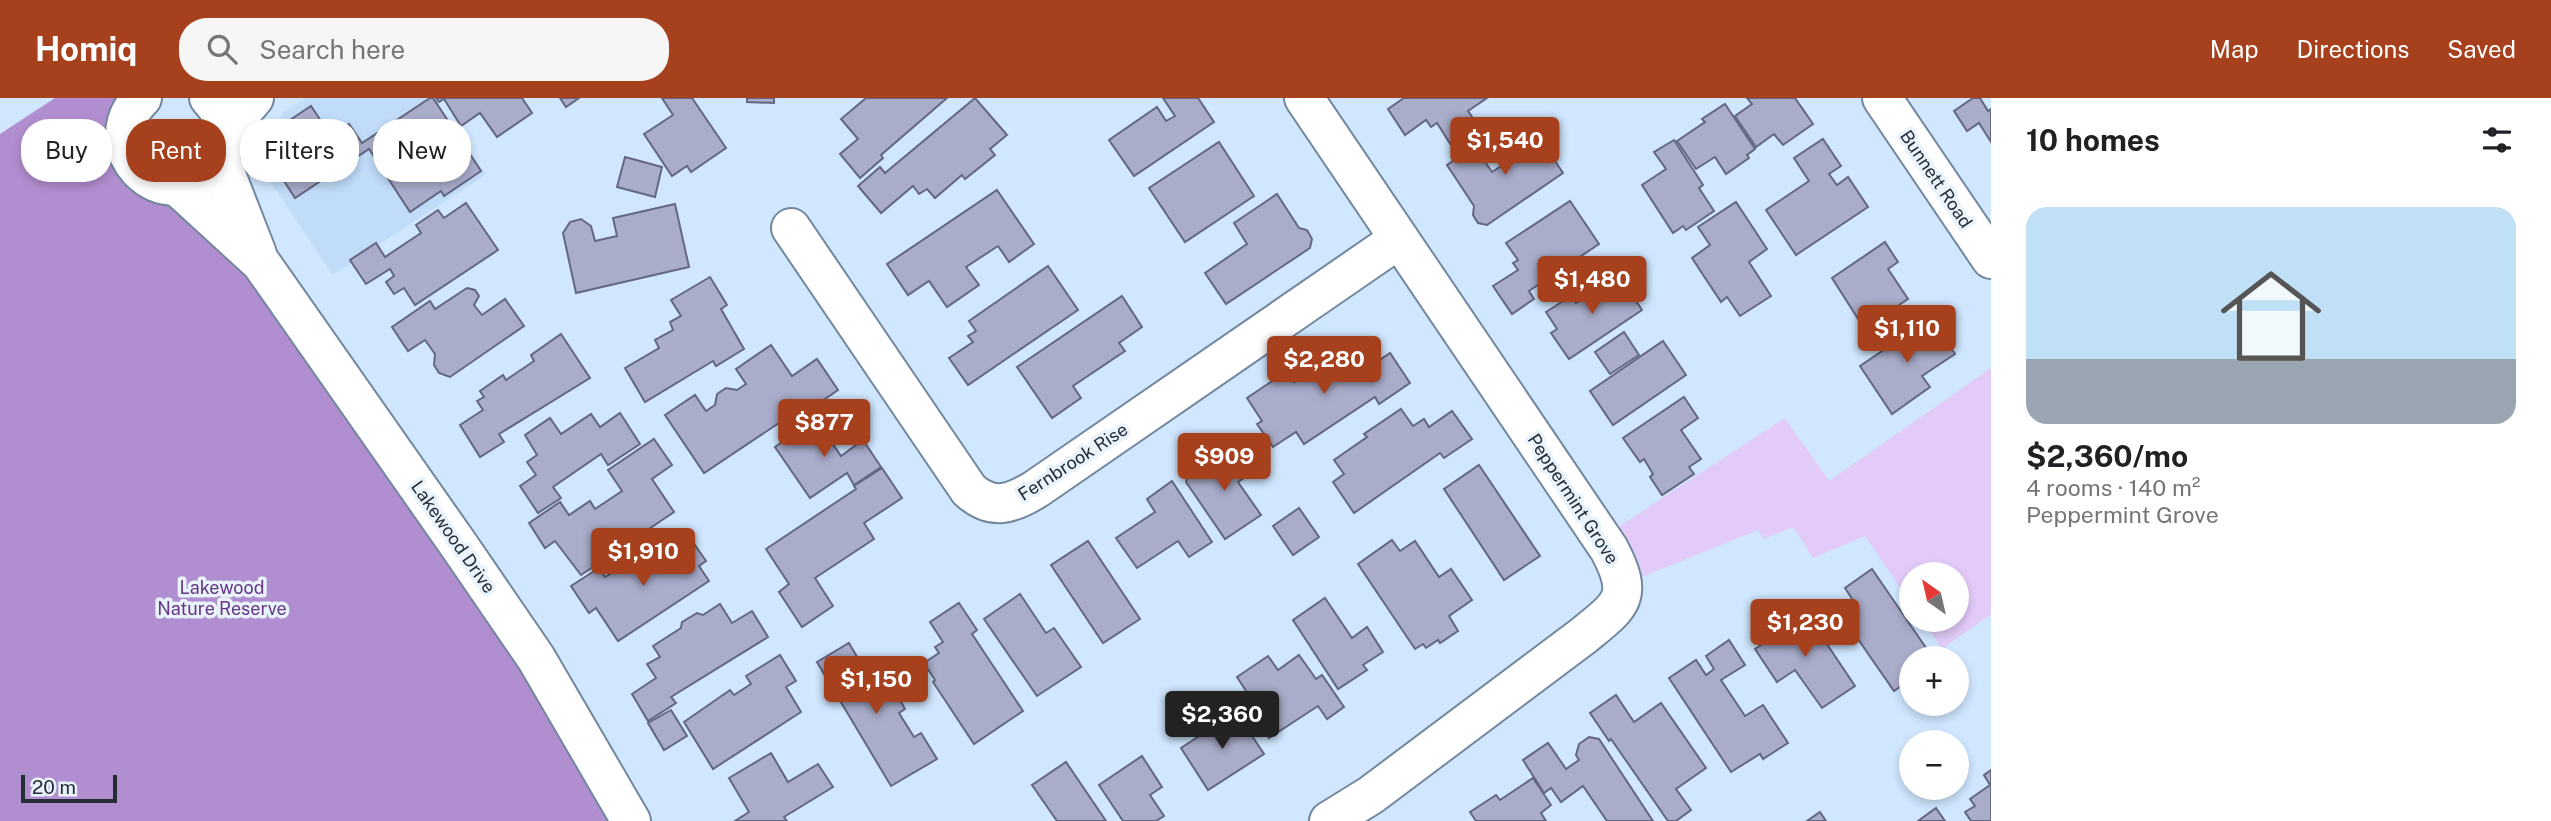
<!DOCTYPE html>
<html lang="en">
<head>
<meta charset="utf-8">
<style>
  :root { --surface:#fff; --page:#f6f6f6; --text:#202124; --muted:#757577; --line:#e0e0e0; --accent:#a7401c }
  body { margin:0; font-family:"Public Sans",sans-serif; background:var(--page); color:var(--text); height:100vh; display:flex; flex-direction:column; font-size:26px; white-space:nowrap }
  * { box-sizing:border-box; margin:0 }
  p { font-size:23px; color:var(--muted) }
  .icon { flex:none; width:38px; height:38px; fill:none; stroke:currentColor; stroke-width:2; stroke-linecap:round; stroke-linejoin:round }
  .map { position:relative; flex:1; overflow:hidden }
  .details { display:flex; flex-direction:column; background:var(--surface); width:560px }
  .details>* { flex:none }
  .guide { position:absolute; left:21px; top:21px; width:665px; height:63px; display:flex; gap:14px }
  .needle { width:46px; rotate:326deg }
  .controls { position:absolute; left:1899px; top:464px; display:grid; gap:14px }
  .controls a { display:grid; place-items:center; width:70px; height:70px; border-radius:50%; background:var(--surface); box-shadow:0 4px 10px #0003; font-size:35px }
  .scale { position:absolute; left:21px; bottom:18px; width:96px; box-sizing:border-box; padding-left:7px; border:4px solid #242c35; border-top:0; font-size:19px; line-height:24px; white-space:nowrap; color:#242c35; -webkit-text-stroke:5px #e9f3fc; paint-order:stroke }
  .price { position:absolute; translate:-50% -60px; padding:0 16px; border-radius:7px; background:var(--accent); color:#fff; font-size:23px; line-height:46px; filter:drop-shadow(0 2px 4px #0008) }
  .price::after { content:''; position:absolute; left:50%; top:42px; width:21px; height:16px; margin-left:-10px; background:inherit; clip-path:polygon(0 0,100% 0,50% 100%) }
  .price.active { background:#222; color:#fff }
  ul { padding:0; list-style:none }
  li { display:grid; align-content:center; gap:14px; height:371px; padding:0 35px }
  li+li { border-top:2px solid var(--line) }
  li span { display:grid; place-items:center; height:217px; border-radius:21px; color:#555 }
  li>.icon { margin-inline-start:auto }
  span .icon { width:126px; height:126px; fill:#fffc; stroke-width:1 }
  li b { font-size:30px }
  h2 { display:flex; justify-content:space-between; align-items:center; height:84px; padding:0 35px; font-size:30px }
  .pill { padding:0 24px; border-radius:28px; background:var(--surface); box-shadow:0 4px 10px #0003; font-size:24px; line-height:63px }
  .pill.active { background:var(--accent); color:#fff }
  header { display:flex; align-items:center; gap:42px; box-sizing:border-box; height:98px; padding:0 35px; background:var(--accent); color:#fff }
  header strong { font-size:33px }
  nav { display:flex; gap:38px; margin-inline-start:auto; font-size:24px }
  .search { width:490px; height:63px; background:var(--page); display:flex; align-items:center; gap:18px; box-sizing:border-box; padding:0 24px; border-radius:28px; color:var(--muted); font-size:26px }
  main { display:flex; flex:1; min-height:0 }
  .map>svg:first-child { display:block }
  .built { fill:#c0dcf9 }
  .green { fill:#e2cbf8 }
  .forest { fill:#b18ecf }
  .building { fill:#a9adca; stroke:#646781; stroke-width:2 }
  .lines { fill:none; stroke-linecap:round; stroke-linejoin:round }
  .street-casing { stroke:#72879d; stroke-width:42 }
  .street { stroke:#fff; stroke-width:38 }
  .labels { text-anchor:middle; stroke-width:7; stroke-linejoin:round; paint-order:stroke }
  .street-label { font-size:18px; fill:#242c35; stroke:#e9f3fc }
  .park-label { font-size:18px; fill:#633584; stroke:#e9f3fc }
</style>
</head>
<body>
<header>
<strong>Homiq</strong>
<div class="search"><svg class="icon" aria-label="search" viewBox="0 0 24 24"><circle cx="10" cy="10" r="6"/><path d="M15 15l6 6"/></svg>Search here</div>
<nav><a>Map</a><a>Directions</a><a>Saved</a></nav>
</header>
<main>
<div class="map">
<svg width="1991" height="723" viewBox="0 0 1991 723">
  <rect width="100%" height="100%" fill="#d0e7ff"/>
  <polygon class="built" points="306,0 434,0 486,76 333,177 271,85 282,15"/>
  <polygon class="green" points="1991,270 1991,516 1942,551 1922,522 1956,522 1956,476 1911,476 1911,506 1865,438 1813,460 1793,429 1764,441 1758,432 1622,487 1601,440 1785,320 1829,383"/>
  <polygon class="forest" points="55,0 124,0 125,32 261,165 631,723 0,723 0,36"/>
  <g class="building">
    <polygon points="430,0 433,0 481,73 444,98 441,93 410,114 369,51 295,100 277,72 287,24 311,8 331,38 349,26 362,45"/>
    <polygon points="436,0 522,0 532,15 497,39 480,15 461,28 444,1 439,4"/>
    <polygon points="560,0 579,0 566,9"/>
    <polygon points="662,0 692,0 726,50 691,74 687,68 672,78 644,36 673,17"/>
    <polygon points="747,0 774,0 774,5 747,4"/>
    <polygon points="866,0 947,0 881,57 883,60 860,80 840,56 858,41 841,21"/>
    <polygon points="975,0 1007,37 990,51 995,57 965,81 962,77 935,100 927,91 919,96 913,88 881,115 858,88 880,69 885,75"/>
    <polygon points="1163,0 1198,0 1214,24 1134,78 1109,42 1157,9 1166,23 1175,18"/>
    <polygon points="1404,0 1487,0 1468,13 1479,29 1451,47 1437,25 1431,29 1426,22 1405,37 1388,11"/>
    <polygon points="1747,0 1795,0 1813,26 1783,47 1774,36 1756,49 1735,18 1752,6"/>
    <polygon points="1973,0 1980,0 1988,13 1991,11 1991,44 1979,25 1967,33 1954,13"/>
    <polygon points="1725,6 1755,51 1747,57 1749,60 1726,76 1715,59 1696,71 1677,43 1705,24 1702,21"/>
    <polygon points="1532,28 1563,75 1487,127 1478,125 1473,117 1474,108 1447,67 1474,48 1492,74 1521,55 1512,41"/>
    <polygon points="1823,41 1841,68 1829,76 1837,87 1848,79 1868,109 1796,157 1766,112 1809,83 1794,60"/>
    <polygon points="1674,42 1703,87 1699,90 1714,113 1686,132 1683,128 1673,135 1642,87 1666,71 1654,54"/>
    <polygon points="1219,44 1254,98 1185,144 1149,90"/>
    <polygon points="625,59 662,69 655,99 617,89"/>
    <polygon points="997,92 1034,146 1009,164 998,148 966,169 979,187 947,209 929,183 908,197 887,166"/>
    <polygon points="1277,96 1299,130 1307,132 1312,141 1310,150 1226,206 1205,175 1247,146 1234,125"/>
    <polygon points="1570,103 1599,146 1529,193 1534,201 1512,216 1493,188 1518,172 1513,165 1518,162 1506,145"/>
    <polygon points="1736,104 1767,151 1749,164 1771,198 1740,218 1727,199 1721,204 1692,160 1710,147 1698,129"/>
    <polygon points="466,105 498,152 415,207 404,190 394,196 386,184 394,178 390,171 366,186 350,162 376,145 385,159 421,135 416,127 438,112 444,120"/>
    <polygon points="675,106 689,169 576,195 563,135 570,124 581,121 591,128 595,143 617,138 613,120"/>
    <polygon points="1885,144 1898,164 1888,171 1908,201 1864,230 1832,180"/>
    <polygon points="1048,168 1078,212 968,287 949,260 973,244 968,238 976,233 969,223"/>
    <polygon points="1619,177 1642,212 1569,261 1551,235 1557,231 1546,214 1571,198 1576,205"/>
    <polygon points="710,179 727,207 721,211 744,251 716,268 713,263 645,304 625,270 659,250 655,242 673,232 670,224 681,218 671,202"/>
    <polygon points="467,190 475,192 479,198 474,207 482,217 505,201 524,228 450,279 439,275 434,267 435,256 425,242 408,253 392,229 430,203 435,211"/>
    <polygon points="1122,198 1142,229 1119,245 1125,253 1073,288 1081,300 1052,320 1017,269"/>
    <polygon points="1931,220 1955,256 1922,278 1930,289 1892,316 1860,268"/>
    <polygon points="1624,234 1639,257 1610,276 1595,254"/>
    <polygon points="561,236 590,280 499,336 504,344 480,359 460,327 483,312 477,303 484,299 480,293 503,277 506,282 534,263 531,257"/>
    <polygon points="1663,243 1686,277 1613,327 1590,293"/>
    <polygon points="771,247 792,278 817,261 838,292 806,314 803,309 704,375 665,317 695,297 706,313 715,307 717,296 726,290 737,292 746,286 736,271"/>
    <polygon points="1349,248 1365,272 1390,255 1410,285 1379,306 1375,299 1304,346 1296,334 1273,349 1257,326 1262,323 1247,300 1287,273 1294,284"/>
    <polygon points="1684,299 1698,320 1681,332 1701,361 1689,369 1694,376 1662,397 1650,379 1653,376 1644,361 1640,364 1623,340"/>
    <polygon points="1401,311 1413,328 1424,321 1429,329 1452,313 1472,341 1444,360 1440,355 1354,415 1333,384 1344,376 1334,362 1367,339 1364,336"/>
    <polygon points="620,315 640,346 608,367 601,356 553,389 561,400 538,415 520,388 536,377 527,364 537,357 525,337 550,320 561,336 591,316 600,329"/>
    <polygon points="816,321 841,358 863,342 881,369 854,387 847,375 810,400 775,349"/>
    <polygon points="654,341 672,367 652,381 674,414 581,477 555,443 545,450 529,425 560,404 569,417 590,403 595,411 622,393 608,372"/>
    <polygon points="1236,350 1253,374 1238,384 1261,417 1225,441 1186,384 1189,372 1198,366 1209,368"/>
    <polygon points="1479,367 1540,458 1504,482 1444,391"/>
    <polygon points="882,370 902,400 864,425 874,441 815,480 833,508 802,529 779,494 789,486 766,451 856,391 854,388"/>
    <polygon points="1172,383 1212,444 1189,459 1178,443 1137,470 1116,440 1155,414 1147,401"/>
    <polygon points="1299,410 1319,439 1293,457 1273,428"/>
    <polygon points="688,437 706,463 699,468 709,483 618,543 596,510 589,515 571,488 599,470 605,479 628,465 641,468"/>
    <polygon points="1392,442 1400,453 1415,443 1439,479 1451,471 1472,502 1449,518 1458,533 1440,545 1438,542 1426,550 1423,546 1415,551 1358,466"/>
    <polygon points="1088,443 1140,521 1103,545 1051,467"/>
    <polygon points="1872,471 1933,560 1911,560 1911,581 1894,593 1842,518 1856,507 1845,490"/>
    <polygon points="1020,496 1046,535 1054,530 1081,569 1037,598 984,521"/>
    <polygon points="1325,500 1352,540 1367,529 1383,554 1363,567 1367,572 1338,591 1293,522"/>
    <polygon points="959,505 977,532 972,536 1023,613 974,646 933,584 935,582 924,565 939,555 935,549 943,544 930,524"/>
    <polygon points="720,506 732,525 752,513 768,539 671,599 676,605 648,623 632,596 656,580 647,566 660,559 653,548 681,530 682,524 697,515 703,517"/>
    <polygon points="1802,509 1855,588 1822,610 1795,572 1777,584 1755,551 1782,533 1777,526"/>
    <polygon points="1729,542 1745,567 1721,582 1745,618 1763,607 1788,645 1763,661 1760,656 1731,674 1669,580 1696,562 1706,577 1714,571 1706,558"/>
    <polygon points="849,545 867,576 876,570 888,590 892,588 905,611 899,615 914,639 921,635 937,661 891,688 817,564"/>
    <polygon points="780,557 796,583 786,589 801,614 713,671 684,624 730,592 734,597 751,586 746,578"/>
    <polygon points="1299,557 1316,581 1322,577 1344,609 1327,621 1318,608 1269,640 1242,600 1248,596 1237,579 1268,558 1278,572"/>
    <polygon points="1616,597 1634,624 1661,605 1706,670 1676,691 1691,712 1676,723 1668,723 1611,641 1609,643 1590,615"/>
    <polygon points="671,612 687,638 664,652 648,625"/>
    <polygon points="1236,614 1264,656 1208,692 1181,650"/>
    <polygon points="1589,639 1599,641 1653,723 1607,723 1583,688 1561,704 1551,690 1544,695 1523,662 1548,645 1566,671 1579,662 1576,657 1579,646"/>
    <polygon points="771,655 788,684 818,666 833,689 784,719 787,723 735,723 749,714 729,680"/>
    <polygon points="1142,658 1162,689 1150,697 1164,718 1156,723 1123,723 1099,687"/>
    <polygon points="1066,664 1106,723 1057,723 1032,687"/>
    <polygon points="1991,672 1991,723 1971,723 1965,714 1975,708 1970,701 1990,687 1984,677"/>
    <polygon points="1533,680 1551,707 1541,715 1546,723 1476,723 1470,714 1496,697 1500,702"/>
    <polygon points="1936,710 1945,723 1918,723"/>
    <polygon points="1820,714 1826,723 1807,723"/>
  </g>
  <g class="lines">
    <defs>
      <g id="street">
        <path d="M 142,0 C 129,12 124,27 125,43 C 126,54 132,64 139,72 C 185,119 258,50 209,0"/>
        <path d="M 1304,0 L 1609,451 C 1635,500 1621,507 1583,538 L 1371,697 L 1329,723"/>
        <polyline points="1882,0 1991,161"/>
        <polyline points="226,33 254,0"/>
        <polyline points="220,61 257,156"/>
        <polyline points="177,88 261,165 460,449 536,560 631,723"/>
        <path d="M 791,130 L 969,392 C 992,413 1012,406 1036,391 L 1399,141"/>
      </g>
    </defs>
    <use href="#street" class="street-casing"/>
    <use href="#street" class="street"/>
  </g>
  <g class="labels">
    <g class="street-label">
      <text transform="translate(1936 81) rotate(56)" y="6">Bunnett Road</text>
      <text transform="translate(1073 364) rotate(-33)" y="6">Fernbrook Rise</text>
      <text transform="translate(1573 401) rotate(57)" y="6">Peppermint Grove</text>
      <text transform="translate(453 439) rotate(55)" y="6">Lakewood Drive</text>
    </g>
    <g class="park-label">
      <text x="222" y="496">Lakewood<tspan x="222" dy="21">Nature Reserve</tspan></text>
    </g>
  </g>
</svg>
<div class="controls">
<a><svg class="needle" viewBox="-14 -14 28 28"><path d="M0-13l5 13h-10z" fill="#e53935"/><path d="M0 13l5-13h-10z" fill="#757577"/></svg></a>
<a>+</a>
<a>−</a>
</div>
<div class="scale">20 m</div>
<b class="price" style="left:1505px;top:79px">$1,540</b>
<b class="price" style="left:1592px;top:218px">$1,480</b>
<b class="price" style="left:1907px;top:267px">$1,110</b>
<b class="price" style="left:1324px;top:298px">$2,280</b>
<b class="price" style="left:824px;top:361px">$877</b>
<b class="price" style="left:1224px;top:395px">$909</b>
<b class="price" style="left:643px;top:490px">$1,910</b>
<b class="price" style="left:1805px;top:561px">$1,230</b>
<b class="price" style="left:876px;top:618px">$1,150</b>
<b class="price active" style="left:1222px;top:653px">$2,360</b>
<div class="guide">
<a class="pill">Buy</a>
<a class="pill active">Rent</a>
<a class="pill">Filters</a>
<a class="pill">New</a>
</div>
</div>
<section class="details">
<h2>10 homes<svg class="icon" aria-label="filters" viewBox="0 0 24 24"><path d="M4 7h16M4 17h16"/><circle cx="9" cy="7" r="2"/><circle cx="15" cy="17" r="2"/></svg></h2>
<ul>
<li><span style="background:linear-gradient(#bfe0f5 70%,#9aa5b1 0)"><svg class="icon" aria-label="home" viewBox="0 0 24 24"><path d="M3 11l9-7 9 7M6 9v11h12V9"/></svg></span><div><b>$2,360/mo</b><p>4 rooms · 140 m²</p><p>Peppermint Grove</p></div></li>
</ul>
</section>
</main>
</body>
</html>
